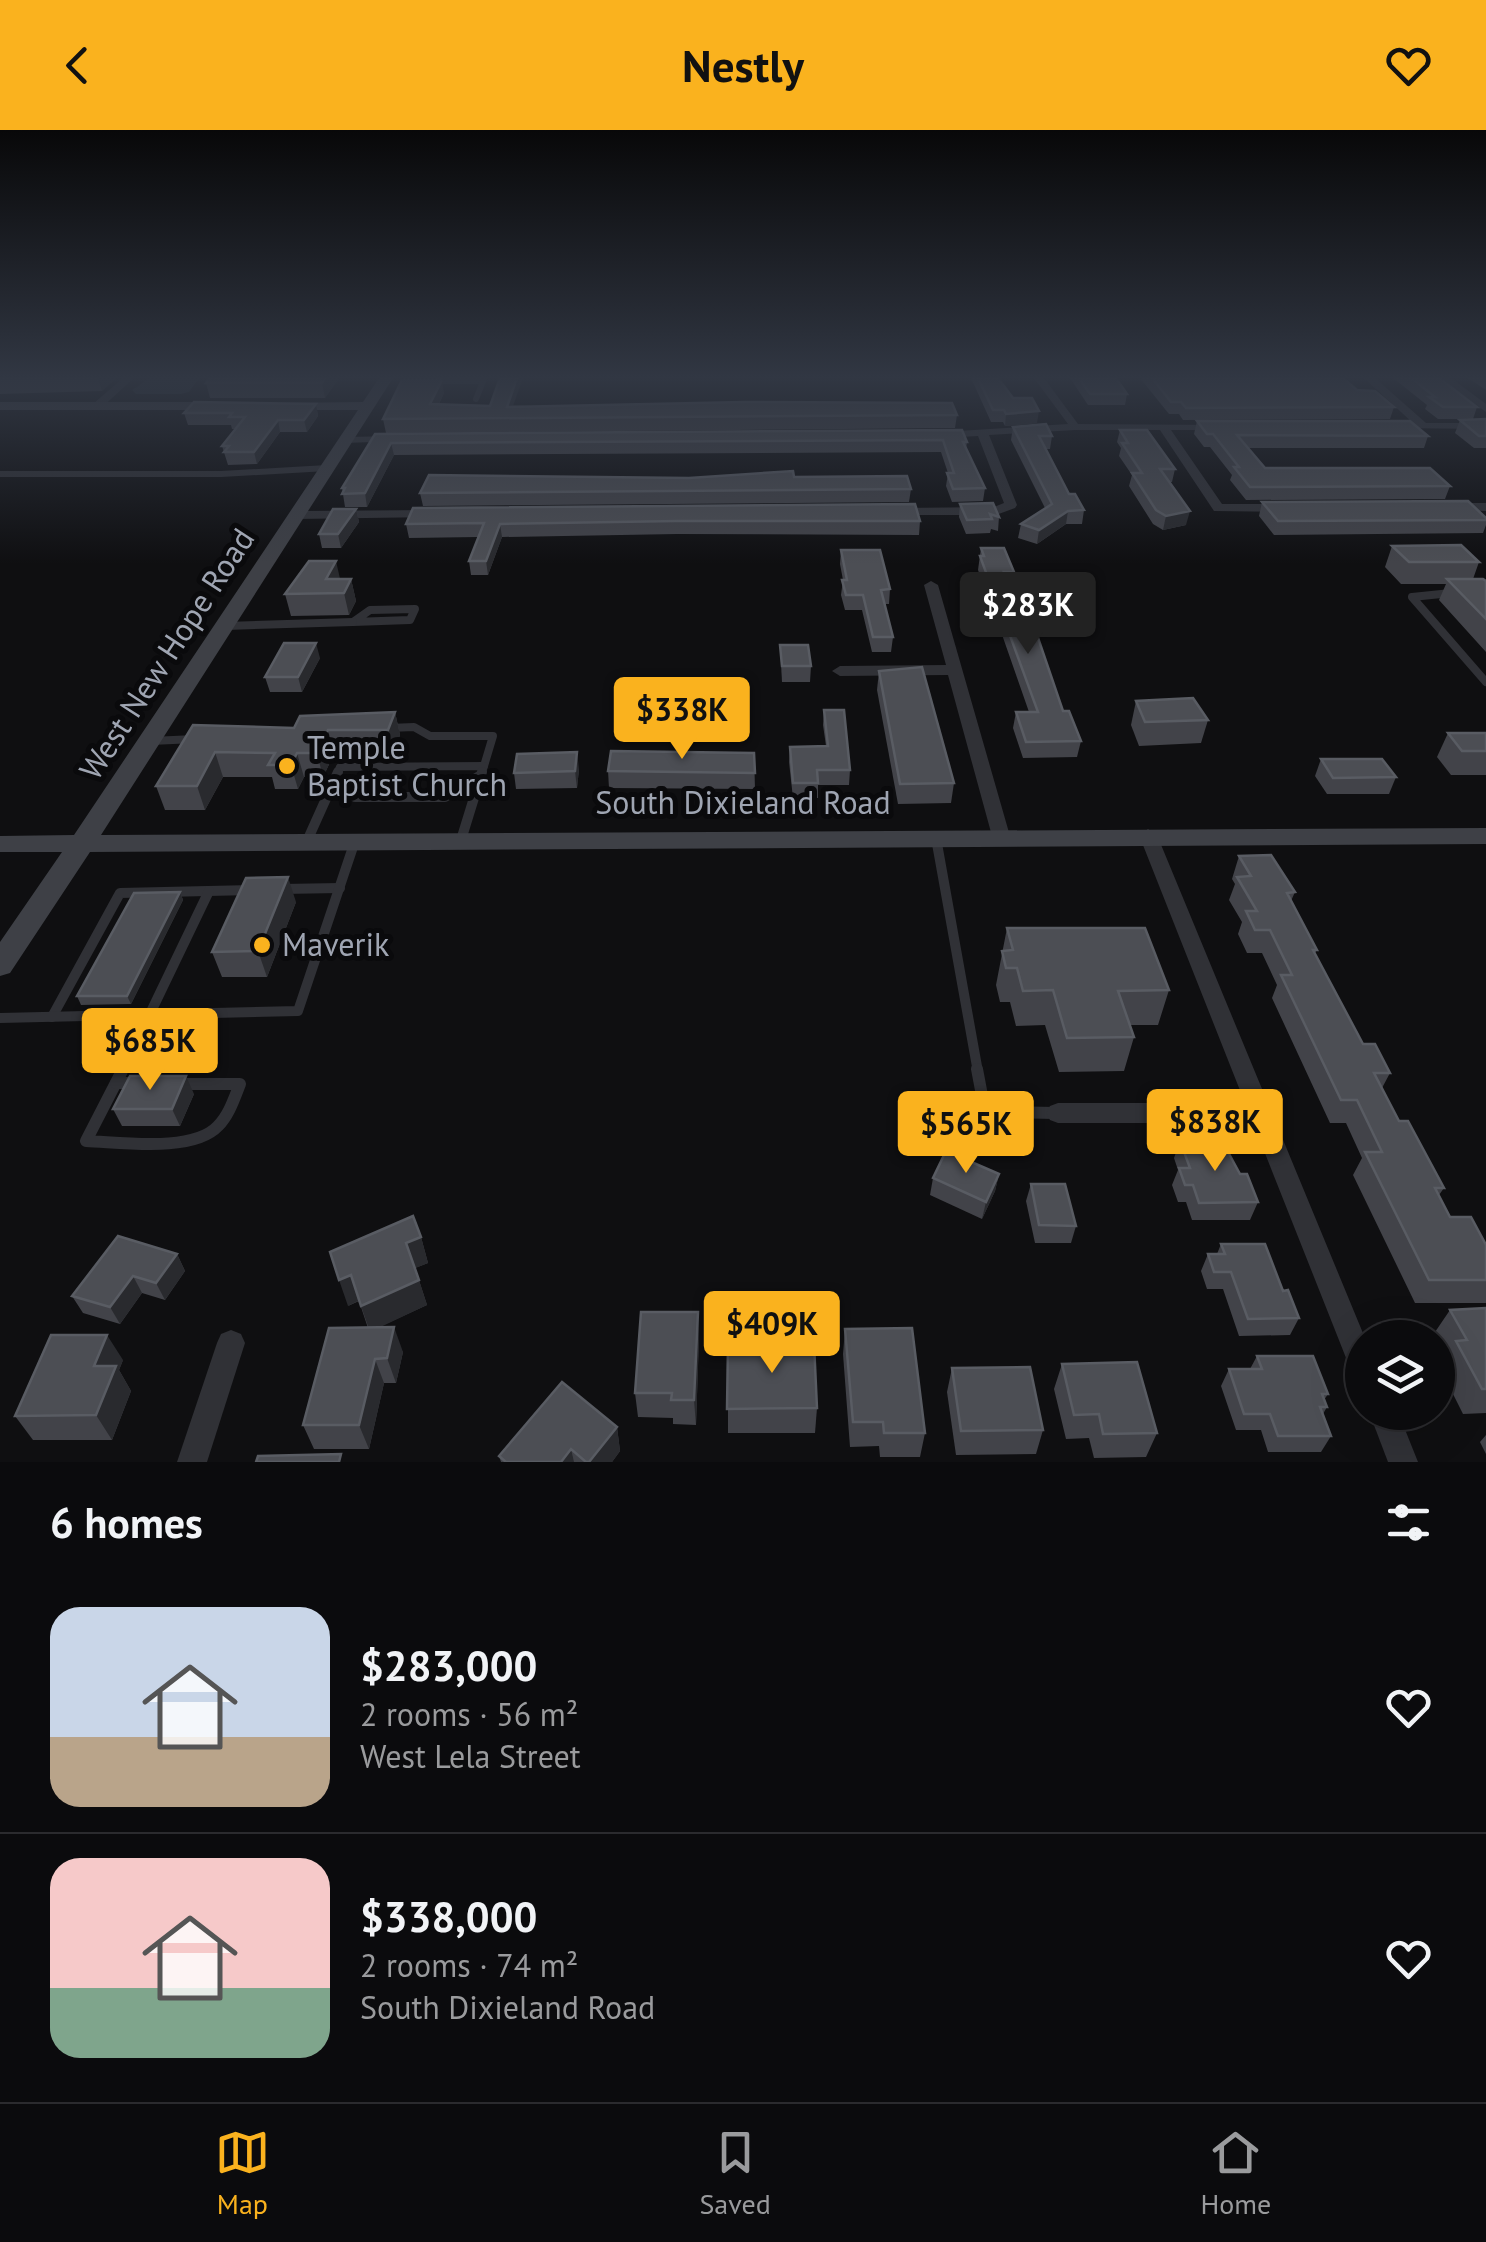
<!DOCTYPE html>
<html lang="en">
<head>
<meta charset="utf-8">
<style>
  :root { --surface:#0b0b0d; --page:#19191b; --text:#f1f3f6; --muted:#9a9b9d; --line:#2b2b2e; --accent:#fab21e }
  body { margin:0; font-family:"PT Sans",sans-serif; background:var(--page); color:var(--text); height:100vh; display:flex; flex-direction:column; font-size:38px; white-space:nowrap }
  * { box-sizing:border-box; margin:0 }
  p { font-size:32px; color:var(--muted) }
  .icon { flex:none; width:55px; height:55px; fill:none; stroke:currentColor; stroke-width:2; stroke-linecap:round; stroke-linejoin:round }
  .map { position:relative; height:1332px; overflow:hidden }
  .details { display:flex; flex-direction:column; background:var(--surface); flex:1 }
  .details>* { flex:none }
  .tools { position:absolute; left:1345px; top:1190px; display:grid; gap:20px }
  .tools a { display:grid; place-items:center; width:110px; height:110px; border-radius:50%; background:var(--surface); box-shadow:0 10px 40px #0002,0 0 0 2px var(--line); font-size:50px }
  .price { position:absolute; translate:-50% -85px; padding:0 22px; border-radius:10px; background:var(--accent); color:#111; font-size:32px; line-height:65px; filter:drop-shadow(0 2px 5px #0008) }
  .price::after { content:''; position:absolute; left:50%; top:60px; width:30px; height:22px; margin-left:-15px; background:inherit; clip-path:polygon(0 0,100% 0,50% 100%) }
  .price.current { background:#222; color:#fff }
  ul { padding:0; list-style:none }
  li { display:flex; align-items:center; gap:30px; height:250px; padding:0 50px }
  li+li { border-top:2px solid var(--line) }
  li span { display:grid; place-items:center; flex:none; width:280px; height:200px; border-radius:30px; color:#555 }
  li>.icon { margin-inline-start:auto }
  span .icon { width:120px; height:120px; fill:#fffc; stroke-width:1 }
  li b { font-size:42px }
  h2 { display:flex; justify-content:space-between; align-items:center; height:120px; padding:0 50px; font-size:42px }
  header { display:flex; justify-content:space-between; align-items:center; height:130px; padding:0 50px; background:var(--accent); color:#111; font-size:45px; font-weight:700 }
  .tab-bar { display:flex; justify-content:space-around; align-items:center; height:140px; border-top:2px solid var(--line); background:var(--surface); font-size:28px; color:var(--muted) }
  .tab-bar a { display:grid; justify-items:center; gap:5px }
  .tab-bar .current { color:var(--accent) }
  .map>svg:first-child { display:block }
  .water { fill:#273036 }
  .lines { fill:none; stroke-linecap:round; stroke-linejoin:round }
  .lane-far3 { stroke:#303136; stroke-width:6 }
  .lane-far2 { stroke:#303136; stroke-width:8 }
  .lane-far1 { stroke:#303136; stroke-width:10 }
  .lane { stroke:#303136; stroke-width:12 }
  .street { fill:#303136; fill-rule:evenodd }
  .secondary { fill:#3e4046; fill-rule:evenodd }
  .wall { fill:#424349 }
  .shaded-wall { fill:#292a2e }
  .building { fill:#4c4e54; stroke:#595c63; stroke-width:2.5 }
  .poi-dot { fill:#fab21e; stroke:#0a0a0c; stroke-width:4 }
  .labels { text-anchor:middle; stroke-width:10; stroke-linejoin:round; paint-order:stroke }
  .street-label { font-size:32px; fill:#9fa5b2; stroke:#0a0a0c }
  .poi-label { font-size:32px; fill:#9fa5b2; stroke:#0a0a0c; text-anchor:start }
</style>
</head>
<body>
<header><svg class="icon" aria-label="back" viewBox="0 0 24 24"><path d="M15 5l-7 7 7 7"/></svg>Nestly<svg class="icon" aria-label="heart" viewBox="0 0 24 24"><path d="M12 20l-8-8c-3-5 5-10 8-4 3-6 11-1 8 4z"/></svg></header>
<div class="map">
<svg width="1486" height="1332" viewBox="0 0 1486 1332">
  <rect width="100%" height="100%" fill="#0f0f11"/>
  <polygon class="water" points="150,248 199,248 189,262 181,264 136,264 132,260"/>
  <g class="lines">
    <g class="lane-far3">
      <polyline points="440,248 439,251 483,251"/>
      <polyline points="476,269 484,249"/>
      <polyline points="0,344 221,344 327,338"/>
    </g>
    <g class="lane-far2">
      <polyline points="1451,463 1412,467 1486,552"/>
      <polygon points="415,479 410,490 353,492 370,480"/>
      <polyline points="226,496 353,492"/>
      <polyline points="389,598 414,597 430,606 493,606 484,636"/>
      <polyline points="151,611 195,609"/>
      <polyline points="337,645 340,637 484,636 481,645"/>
    </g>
    <g class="lane-far1">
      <polyline points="335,648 355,667 445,667 481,645"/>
      <polyline points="936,708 978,942"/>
      <polyline points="461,710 482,642"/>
      <polyline points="307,711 338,642"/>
      <polyline points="282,759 340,758"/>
      <polyline points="52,887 120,763 252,760"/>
      <polyline points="0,888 298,881 355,711"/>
      <polyline points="122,942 209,761"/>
    </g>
    <g class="lane">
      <path d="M 123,939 L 86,1011 C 120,1012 193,1023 218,996 C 229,985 234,969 240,954 L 180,954"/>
      <polyline points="977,939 984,976 997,982 1055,983"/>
      <polyline points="116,953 135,953"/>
    </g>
    <g class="street">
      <polygon points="123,248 134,248 101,278 93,278 93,274"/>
      <polygon points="1034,248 1044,248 1078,294 1220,295 1220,299 1216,300 1171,300 1222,374 1281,374 1287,378 1281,382 1214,381 1160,300 1075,300 989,305 1017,375 1015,378 996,385 894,385 892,382 898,378 994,377 1004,373 978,306 942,308 937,305 942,302 1068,294"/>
      <polygon points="1364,248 1375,248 1426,293 1486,293 1486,299 1393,298 1393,294 1413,293"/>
      <polygon points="1440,248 1451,248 1486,274 1486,282"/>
      <polygon points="396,306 400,307 400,311 345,313 340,310 345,307"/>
      <polygon points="1452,373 1486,373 1486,381 1448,380 1446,377"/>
      <polygon points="432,380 438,384 436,387 297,389 291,385 297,381"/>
      <polygon points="931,451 938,455 1010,706 1007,710 1001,712 992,706 948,545 840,546 832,541 840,536 946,535 924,455"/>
      <polygon points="1148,699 1157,705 1365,1208 1362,1208 1362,1247 1352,1243 1253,993 1058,993 1050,990 1046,983 1050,976 1058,973 1245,973 1139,705"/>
      <polygon points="231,1200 241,1204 245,1213 207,1332 177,1332 217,1213 221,1204"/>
      <polygon points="1369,1282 1398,1282 1418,1332 1388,1332"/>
    </g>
    <g class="secondary">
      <polygon points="379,248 393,248 101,705 1486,698 1486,714 90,722 10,843 0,846 0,812 62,722 0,722 0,706 74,705 358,280 283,280 278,279 278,273 363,272"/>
      <polygon points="0,272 223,272 230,276 223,280 0,280"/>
    </g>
  </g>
  <g class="wall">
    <polygon points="0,248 116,248 102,261 0,264"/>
    <polygon points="339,248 325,268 210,268 206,253"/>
    <polygon points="971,248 998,248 1013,268 1037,293 1005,296 1003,292 991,292"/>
    <polygon points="1070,248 1116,248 1127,264 1125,275 1088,275"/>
    <polygon points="1140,248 1343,248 1357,260 1394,277 1390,289 1183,290 1179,284 1169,284"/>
    <polygon points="1393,248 1439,248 1477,277 1473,289 1438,289 1425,279 1427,275"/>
    <polygon points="1468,248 1486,248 1486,260"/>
    <polygon points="444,263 439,274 957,285 955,298 386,303 383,289"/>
    <polygon points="316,274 318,286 307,302 280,302 257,334 228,335 222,316 235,299 232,299 231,295 188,295 184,283"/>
    <polygon points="1486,289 1486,318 1474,318 1455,303 1460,290"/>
    <polygon points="1197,291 1428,306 1424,318 1248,318 1265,338 1450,356 1445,369 1246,370 1230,350 1232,345 1210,317 1204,317 1194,304"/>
    <polygon points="1013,297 1052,306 1050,319 1045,319 1069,364 1084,380 1082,394 1066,394 1037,414 1018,408 1021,394 1045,378 1011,310"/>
    <polygon points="962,300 967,312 966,319 985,358 983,371 952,372 946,356 948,343 941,322 394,325 367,377 345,377 342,358 375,304"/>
    <polygon points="1120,300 1175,339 1172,352 1169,352 1186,395 1163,400 1153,394 1129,356 1132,345 1119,326 1121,318 1117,312"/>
    <polygon points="794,347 911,359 909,372 423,376 420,363"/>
    <polygon points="1262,372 1486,388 1486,395 1483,403 1274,405 1259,386"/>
    <polygon points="960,374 999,387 998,401 991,399 990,403 966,404 959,387"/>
    <polygon points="413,378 920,391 919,405 677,404 502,407 488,445 471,445 469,431 478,407 409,408 406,394"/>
    <polygon points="356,379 359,392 341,418 322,418 319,404"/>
    <polygon points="1392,416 1479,432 1473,449 1486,451 1486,522 1439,470 1446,454 1401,454 1385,437"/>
    <polygon points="981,418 1014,442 1011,456 1063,581 1081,611 1077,627 1023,628 1013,598 1016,582 1029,582 999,496 990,496 980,470 982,456 984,456 978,440"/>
    <polygon points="841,420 890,459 889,474 884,474 893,507 891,522 872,522 862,480 845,480 841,465 843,450 840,434"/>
    <polygon points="351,449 356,471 349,485 291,486 285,464"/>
    <polygon points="780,515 811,536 810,552 782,552"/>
    <polygon points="320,528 302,562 270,562 265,547"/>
    <polygon points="879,541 954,653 951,673 898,674 877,560"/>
    <polygon points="1136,571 1208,590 1201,613 1139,616 1131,595"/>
    <polygon points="824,580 850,640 849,655 818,655 818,668 793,668 789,632 790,617 826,616 823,595"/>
    <polygon points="395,582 400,605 393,624 334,624 323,647 304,647 298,659 275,659 272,647 223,647 205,680 165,680 156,656 193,595 294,598"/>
    <polygon points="1448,603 1486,603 1486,645 1451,645 1437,627"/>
    <polygon points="754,623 755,659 609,658 608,641"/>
    <polygon points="1321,629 1396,647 1389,664 1327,664 1315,646"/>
    <polygon points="579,639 577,658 516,659 514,643"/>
    <polygon points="1239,726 1295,762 1291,771 1317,820 1315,823 1363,914 1390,943 1382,958 1399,991 1444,1058 1439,1065 1450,1087 1486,1115 1486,1173 1415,1173 1353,1045 1362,1028 1346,993 1330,993 1272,868 1277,855 1262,823 1247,823 1238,804 1242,792 1229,770 1235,754 1232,749"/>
    <polygon points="180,762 183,770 131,874 81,875 77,866"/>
    <polygon points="296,772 267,847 222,847 212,822"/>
    <polygon points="1007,798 1169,860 1158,895 1130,895 1134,907 1124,941 1059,942 1045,895 1016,896 1010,872 1000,872 996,855"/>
    <polygon points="194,964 180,996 122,996 113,979"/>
    <polygon points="1180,1011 1240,1044 1258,1072 1250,1090 1192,1090 1186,1072 1178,1072 1172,1055 1178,1040 1174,1028"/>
    <polygon points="999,1044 995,1061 982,1089 930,1065 933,1048"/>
    <polygon points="1031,1054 1076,1096 1071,1113 1035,1113 1026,1071"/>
    <polygon points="421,1107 428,1133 415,1138 427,1175 379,1197 403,1222 396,1253 384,1253 369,1319 314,1319 303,1295 368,1198 359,1171 348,1176"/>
    <polygon points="1221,1114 1283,1161 1299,1188 1290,1205 1239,1206 1223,1159 1207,1159 1201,1141 1208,1124 1217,1124"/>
    <polygon points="177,1124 185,1141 165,1170 142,1163 120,1194 83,1183 72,1166"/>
    <polygon points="1486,1178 1486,1283 1463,1284 1439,1236 1445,1227 1438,1213 1438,1208 1435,1208 1433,1205 1450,1180"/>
    <polygon points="845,1199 925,1303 920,1327 880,1327 879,1316 850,1317 843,1224"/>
    <polygon points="699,1207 696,1295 673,1294 673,1288 638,1287 635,1263"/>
    <polygon points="728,1214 817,1278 815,1303 728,1303"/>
    <polygon points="1257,1226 1328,1264 1324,1270 1327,1277 1323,1284 1331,1306 1321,1322 1268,1322 1261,1300 1236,1300 1221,1256 1229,1239 1250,1239"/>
    <polygon points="123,1230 119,1240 131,1261 112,1310 33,1310 15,1286"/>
    <polygon points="1062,1234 1157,1303 1146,1327 1094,1328 1089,1308 1066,1309 1054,1259"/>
    <polygon points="952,1238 1043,1300 1036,1324 956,1325 947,1262"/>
    <polygon points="617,1297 620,1321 612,1332 501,1332 499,1326"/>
    <polygon points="1486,1305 1486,1324 1480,1312"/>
  </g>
  <g class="shaded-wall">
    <polygon points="98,248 116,248 102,261"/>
    <polygon points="325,248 339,248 325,268 322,253"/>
    <polygon points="517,248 523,248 508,290 507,277"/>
    <polygon points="442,250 444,263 432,287 430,274"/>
    <polygon points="316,274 318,286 307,302 304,290"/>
    <polygon points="1039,281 1037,293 1005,296 1006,284"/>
    <polygon points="278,290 280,302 257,334 254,322"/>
    <polygon points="391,313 394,325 367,377 365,363"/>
    <polygon points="356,379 359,392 341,418 338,404"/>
    <polygon points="1068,381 1066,394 1037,414 1039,400"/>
    <polygon points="1190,381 1186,395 1163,400 1166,386"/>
    <polygon points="500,394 502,407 488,445 486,431"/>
    <polygon points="336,431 341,453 326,449"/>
    <polygon points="351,449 356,471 349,485 344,463"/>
    <polygon points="316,513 320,528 302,562 298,547"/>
    <polygon points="395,582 400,605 393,624 388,600"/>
    <polygon points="328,600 334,624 323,647 317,623"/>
    <polygon points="215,622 223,647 205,680 197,656"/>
    <polygon points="577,622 579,639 577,658 575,641"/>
    <polygon points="297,623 304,647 298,659 291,635"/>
    <polygon points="288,747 296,772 267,847 258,821"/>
    <polygon points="180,762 183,770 131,874 127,866"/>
    <polygon points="186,946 194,964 180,996 172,979"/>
    <polygon points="999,1044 995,1061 982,1089 986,1072"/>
    <polygon points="421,1107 428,1133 413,1139 406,1113"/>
    <polygon points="177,1124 185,1141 165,1170 156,1153"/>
    <polygon points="351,1145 360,1170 348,1176 339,1150"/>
    <polygon points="133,1146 142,1163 120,1194 110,1177"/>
    <polygon points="419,1150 427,1175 370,1202 361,1176"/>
    <polygon points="698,1182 699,1207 696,1295 694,1270"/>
    <polygon points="394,1197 403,1222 396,1253 387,1228"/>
    <polygon points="107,1205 123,1230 119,1240 131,1261 112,1310 96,1285 94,1236"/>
    <polygon points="375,1229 384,1253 369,1319 359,1295"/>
    <polygon points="617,1297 620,1321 612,1332 589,1332"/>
    <polygon points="571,1319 574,1332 561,1332"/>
  </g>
  <g class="building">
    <polygon points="210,248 325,248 322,253 206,253"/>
    <polygon points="500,248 517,248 507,277 744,272 952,273 957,285 383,289 402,250 442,250 430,274 490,276"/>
    <polygon points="978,248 998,248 1013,268 1032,268 1039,281 1006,284 1004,280 993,280"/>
    <polygon points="1079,248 1116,248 1127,264 1090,264"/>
    <polygon points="1152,248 1343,248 1357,260 1375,261 1394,277 1186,278 1181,272 1171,272"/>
    <polygon points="1411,248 1439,248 1477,277 1443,277 1429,267 1435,267"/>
    <polygon points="194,272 316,274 304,290 278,290 254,322 224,322 229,316 222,316 245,287 229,287 232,283 184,283"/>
    <polygon points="1486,289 1486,306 1479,306 1460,290"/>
    <polygon points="1197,291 1410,291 1428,306 1237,305 1265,338 1430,338 1450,356 1250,357 1234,337 1239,337 1213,304 1207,304"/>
    <polygon points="1046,294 1052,306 1039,306 1069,364 1075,364 1084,380 1068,381 1039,400 1021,394 1052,374 1013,297"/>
    <polygon points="962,300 967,312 963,312 985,358 953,359 947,343 954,343 943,310 391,313 365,363 342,364 345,358 342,358 375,304"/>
    <polygon points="1120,300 1147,300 1175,339 1160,339 1190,381 1166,386 1156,380 1132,343 1142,343 1122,313 1128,313"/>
    <polygon points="793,341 794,347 907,346 911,359 420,363 429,345 689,348"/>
    <polygon points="1468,371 1486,388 1486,390 1278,391 1262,372"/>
    <polygon points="993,373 999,387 990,384 992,389 967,390 960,374"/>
    <polygon points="915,374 920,391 676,391 500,394 486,431 469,431 484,393 406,394 413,378"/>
    <polygon points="333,379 356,379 338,404 319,404"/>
    <polygon points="1461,415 1479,432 1409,432 1392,416"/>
    <polygon points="981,418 1004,418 1014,442 1004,442 1030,496 1034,496 1063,581 1069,581 1081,611 1026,612 1016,582 1038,582 1001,481 993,481 982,456 991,456 980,426 984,426"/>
    <polygon points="841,420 880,420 890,459 881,460 893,507 873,507 863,465 846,465 842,450 847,450"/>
    <polygon points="309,431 336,431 326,449 351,449 344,463 285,464"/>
    <polygon points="1447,449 1483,449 1486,451 1486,489"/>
    <polygon points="284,513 316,513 298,547 265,547"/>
    <polygon points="780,515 808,515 811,536 782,536"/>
    <polygon points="922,537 954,653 900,654 879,541"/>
    <polygon points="1193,568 1208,590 1145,592 1136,571"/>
    <polygon points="824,580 844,580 850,640 817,640 818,653 793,653 790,617 828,616"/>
    <polygon points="395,582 388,600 328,600 317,623 297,623 291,635 268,635 275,623 215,622 197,656 156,656 193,595 294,598 300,586"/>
    <polygon points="1448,603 1486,603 1486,621 1462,621"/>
    <polygon points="611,621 754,623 755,643 608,641"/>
    <polygon points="577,622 575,641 514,643 517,624"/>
    <polygon points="1321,629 1382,629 1396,647 1333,648"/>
    <polygon points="1271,725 1295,762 1287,763 1317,820 1313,820 1363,914 1375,914 1390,943 1374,943 1399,991 1408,991 1444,1058 1435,1058 1450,1087 1471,1087 1486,1115 1486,1150 1429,1150 1365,1022 1382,1022 1357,970 1341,970 1281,845 1292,845 1270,800 1255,800 1246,781 1257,781 1237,747 1251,746 1239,726"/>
    <polygon points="288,747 258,821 212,822 246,748"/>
    <polygon points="180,762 127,866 77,866 134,763"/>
    <polygon points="1007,798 1145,798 1169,860 1118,861 1134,907 1067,908 1053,860 1023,861 1017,838 1006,838 1002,821 1013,820"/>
    <polygon points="130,946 186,946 172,979 113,979"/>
    <polygon points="1180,1011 1222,1011 1240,1044 1247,1044 1258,1072 1199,1073 1193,1055 1185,1055 1179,1038 1190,1038"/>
    <polygon points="946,1021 999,1044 986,1072 933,1048"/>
    <polygon points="1031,1054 1065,1054 1076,1096 1039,1095"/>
    <polygon points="413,1086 421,1107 406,1113 419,1150 361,1176 351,1145 339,1150 330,1122"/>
    <polygon points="118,1106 177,1124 156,1153 133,1146 110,1177 72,1166"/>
    <polygon points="1221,1114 1265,1114 1283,1161 1288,1160 1299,1188 1248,1189 1231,1142 1214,1142 1208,1124 1225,1124"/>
    <polygon points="1486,1178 1486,1259 1482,1259 1456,1211 1467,1210 1450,1180"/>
    <polygon points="641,1182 698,1182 694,1270 671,1270 672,1263 635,1263"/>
    <polygon points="394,1197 387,1228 375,1229 359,1295 303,1295 329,1198"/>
    <polygon points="912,1198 925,1303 884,1303 883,1292 853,1292 845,1199"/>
    <polygon points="51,1205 107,1205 94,1236 116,1236 96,1285 15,1286"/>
    <polygon points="814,1213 817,1278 727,1279 728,1214"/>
    <polygon points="1257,1226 1313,1226 1328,1264 1322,1264 1327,1277 1320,1277 1331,1306 1278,1306 1270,1284 1244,1284 1229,1239 1262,1239"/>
    <polygon points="1137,1232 1157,1303 1103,1304 1099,1284 1074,1285 1062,1234"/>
    <polygon points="1030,1237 1043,1300 961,1301 952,1238"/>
    <polygon points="562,1252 617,1297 589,1332 586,1332 571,1319 561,1332 506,1332 499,1326"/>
    <polygon points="341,1324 339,1332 256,1332 258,1326"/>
  </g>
  <linearGradient id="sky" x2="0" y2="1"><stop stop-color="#080809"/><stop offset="0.57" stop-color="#313743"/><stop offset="1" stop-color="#313743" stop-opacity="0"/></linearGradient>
  <rect width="1486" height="434" fill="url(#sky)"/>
  <g class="poi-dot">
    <circle cx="287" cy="636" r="10"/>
    <circle cx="262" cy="815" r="10"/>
  </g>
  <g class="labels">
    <g class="street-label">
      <text transform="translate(167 524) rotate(-57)" y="11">West New Hope Road</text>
      <text x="743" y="684">South Dixieland Road</text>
    </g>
    <g class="poi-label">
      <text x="307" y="629">Temple<tspan x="307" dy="37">Baptist Church</tspan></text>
      <text x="282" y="826">Maverik</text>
    </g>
  </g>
</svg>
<div class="tools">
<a><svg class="icon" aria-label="layers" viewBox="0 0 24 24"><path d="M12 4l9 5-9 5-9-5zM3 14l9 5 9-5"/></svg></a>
</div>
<b class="price current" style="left:1028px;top:527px">$283K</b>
<b class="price" style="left:682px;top:632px">$338K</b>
<b class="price" style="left:150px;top:963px">$685K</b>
<b class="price" style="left:1215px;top:1044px">$838K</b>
<b class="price" style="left:966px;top:1046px">$565K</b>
<b class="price" style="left:772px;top:1246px">$409K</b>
</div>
<section class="details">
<h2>6 homes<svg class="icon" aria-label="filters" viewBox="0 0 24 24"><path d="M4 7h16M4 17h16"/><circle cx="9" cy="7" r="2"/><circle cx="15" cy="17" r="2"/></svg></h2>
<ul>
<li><span style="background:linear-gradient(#c9d6e8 65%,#b9a48a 0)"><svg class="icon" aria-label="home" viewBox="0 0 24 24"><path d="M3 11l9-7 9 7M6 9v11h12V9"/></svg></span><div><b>$283,000</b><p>2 rooms · 56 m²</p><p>West Lela Street</p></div><svg class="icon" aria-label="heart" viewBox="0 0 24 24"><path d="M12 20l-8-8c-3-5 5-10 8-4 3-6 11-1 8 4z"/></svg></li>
<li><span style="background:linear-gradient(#f6c9c9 65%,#7fa58c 0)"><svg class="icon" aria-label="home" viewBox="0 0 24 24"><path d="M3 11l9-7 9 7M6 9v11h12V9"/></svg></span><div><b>$338,000</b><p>2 rooms · 74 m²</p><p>South Dixieland Road</p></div><svg class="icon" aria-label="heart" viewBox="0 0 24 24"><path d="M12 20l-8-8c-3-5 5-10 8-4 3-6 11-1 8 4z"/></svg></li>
</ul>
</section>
<nav class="tab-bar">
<a class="current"><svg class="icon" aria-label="map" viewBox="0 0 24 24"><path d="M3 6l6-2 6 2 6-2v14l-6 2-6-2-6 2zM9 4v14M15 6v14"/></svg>Map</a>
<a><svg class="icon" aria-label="saved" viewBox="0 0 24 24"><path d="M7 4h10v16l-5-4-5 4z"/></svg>Saved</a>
<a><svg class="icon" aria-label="home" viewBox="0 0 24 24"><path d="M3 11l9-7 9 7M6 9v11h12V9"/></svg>Home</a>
</nav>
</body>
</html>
